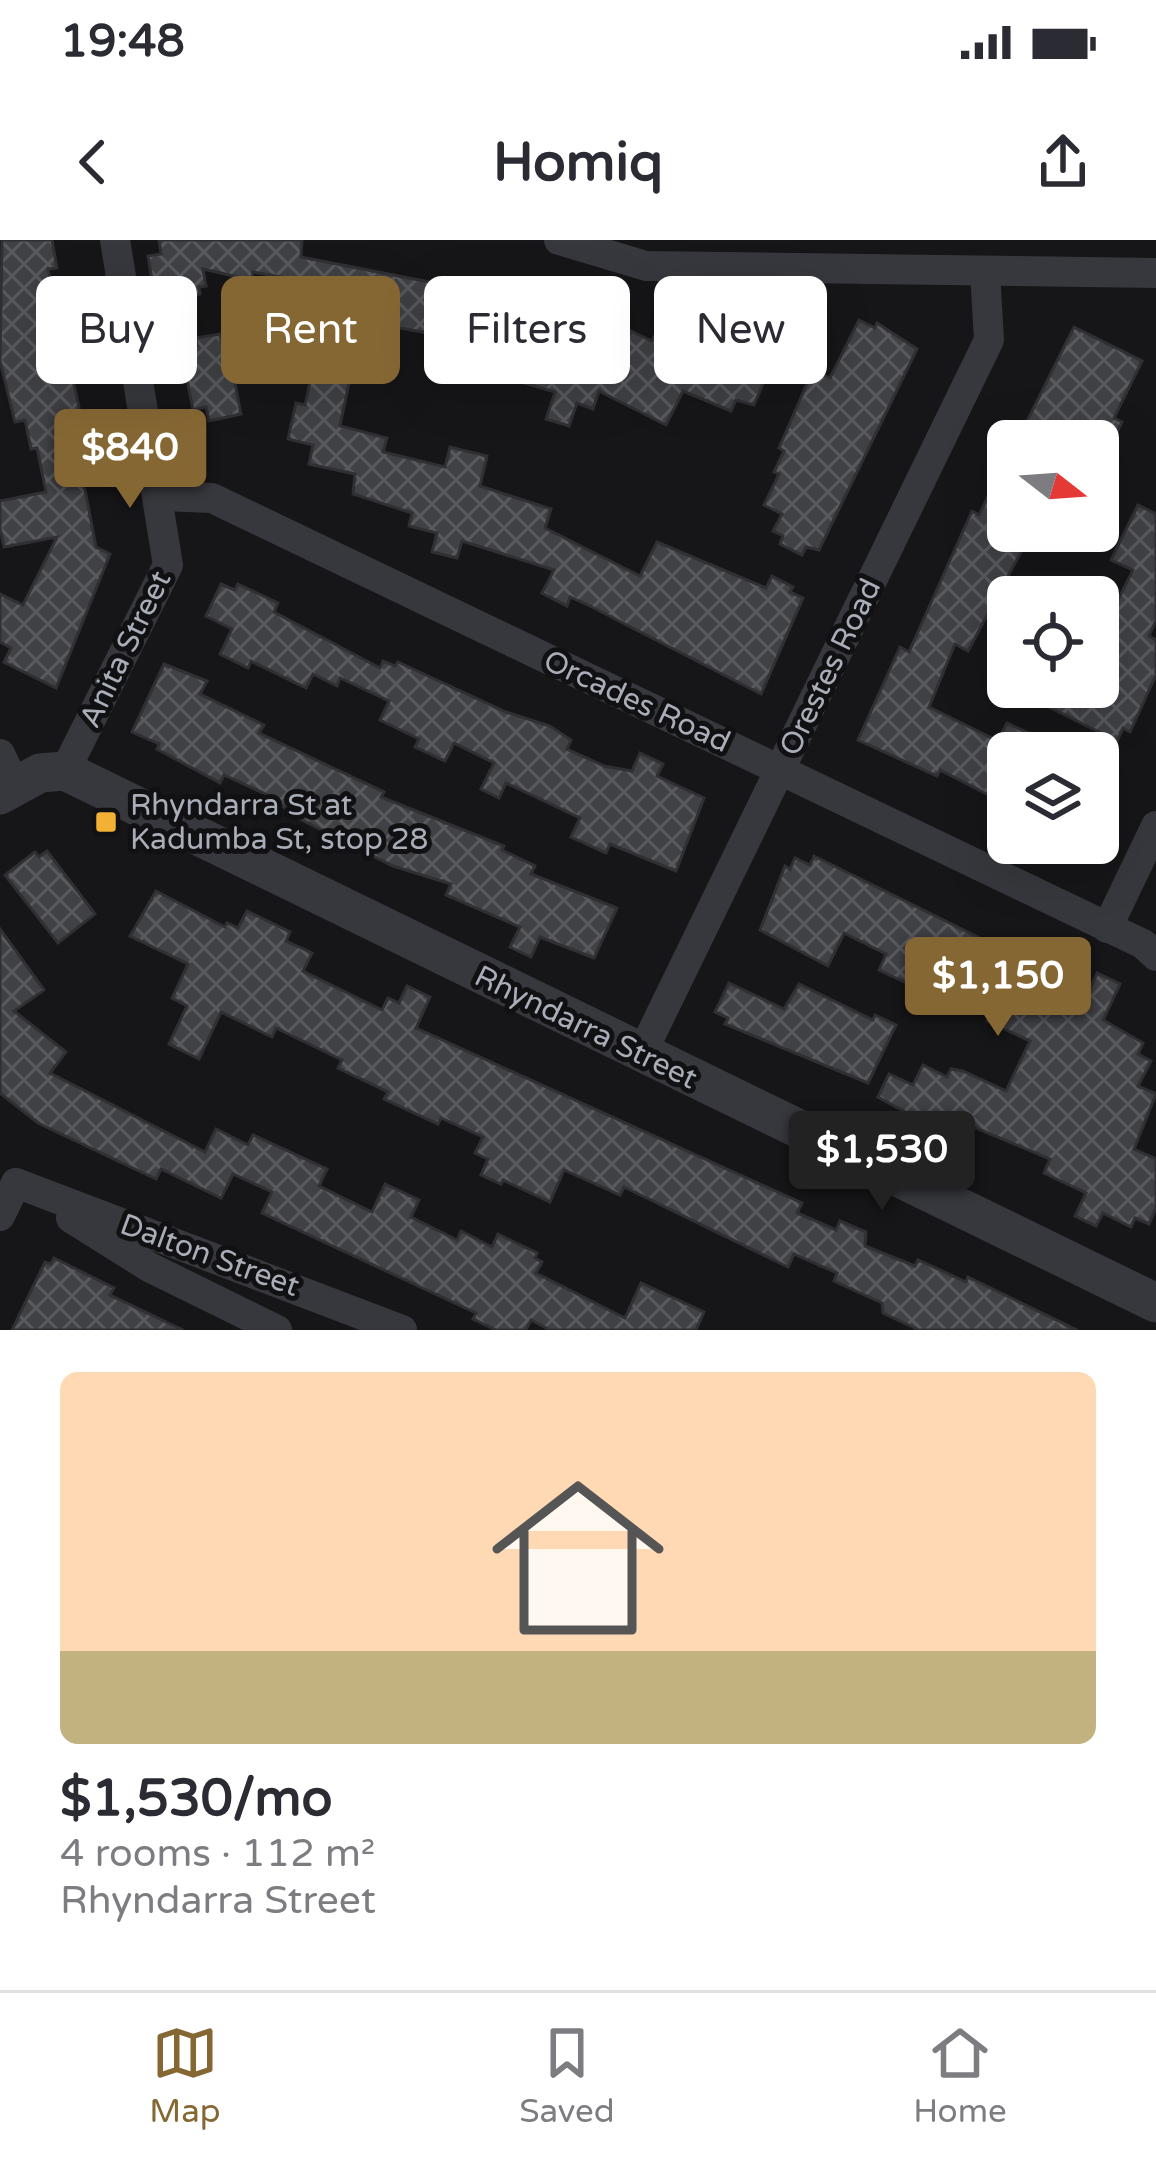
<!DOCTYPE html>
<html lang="en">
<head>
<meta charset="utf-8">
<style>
  :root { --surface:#fff; --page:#f2f2f3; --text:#2b2b33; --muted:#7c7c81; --line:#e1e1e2; --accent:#856733 }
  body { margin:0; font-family:"Varela Round",sans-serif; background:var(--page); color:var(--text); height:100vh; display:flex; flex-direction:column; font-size:45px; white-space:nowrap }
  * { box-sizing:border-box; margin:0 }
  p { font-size:39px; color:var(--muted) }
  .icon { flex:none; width:66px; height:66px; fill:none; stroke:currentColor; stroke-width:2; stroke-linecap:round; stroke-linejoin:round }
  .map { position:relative; height:1090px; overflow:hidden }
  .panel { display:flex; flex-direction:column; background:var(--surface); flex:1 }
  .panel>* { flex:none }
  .banner { position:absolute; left:36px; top:36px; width:1086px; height:108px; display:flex; gap:24px }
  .needle { width:78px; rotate:107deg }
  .buttons { position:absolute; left:987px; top:180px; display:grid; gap:24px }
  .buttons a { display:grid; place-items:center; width:132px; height:132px; border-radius:18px; background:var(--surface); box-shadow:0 12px 48px #0002; font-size:60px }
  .price { position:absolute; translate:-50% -102px; padding:0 27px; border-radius:12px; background:var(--accent); color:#fff; font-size:39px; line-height:78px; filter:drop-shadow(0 3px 6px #0008) }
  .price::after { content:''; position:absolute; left:50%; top:72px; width:36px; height:27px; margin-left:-18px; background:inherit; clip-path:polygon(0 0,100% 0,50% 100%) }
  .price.selected { background:#222; color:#fff }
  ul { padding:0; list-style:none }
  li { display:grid; align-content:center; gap:24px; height:636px; padding:0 60px }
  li+li { border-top:3px solid var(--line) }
  li span { display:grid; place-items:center; height:372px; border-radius:18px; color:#555 }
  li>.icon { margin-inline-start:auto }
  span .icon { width:216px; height:216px; fill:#fffc; stroke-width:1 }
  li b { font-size:51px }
  .tag { padding:0 42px; border-radius:18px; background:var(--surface); box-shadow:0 12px 48px #0002; font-size:42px; line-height:108px }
  .tag.selected { background:var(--accent); color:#fff }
  .status { display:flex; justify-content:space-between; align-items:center; height:84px; padding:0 60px; background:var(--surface); direction:ltr }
  .status svg { height:33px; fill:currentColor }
  header { display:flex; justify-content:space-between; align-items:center; height:156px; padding:0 60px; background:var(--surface); font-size:54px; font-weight:700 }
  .tab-bar { display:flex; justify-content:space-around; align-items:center; height:168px; border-top:3px solid var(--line); background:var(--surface); font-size:33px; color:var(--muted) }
  .tab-bar a { display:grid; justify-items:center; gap:6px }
  .tab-bar .selected { color:var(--accent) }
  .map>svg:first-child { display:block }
  .building { fill:url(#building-cross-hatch); stroke:#303034; stroke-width:3 }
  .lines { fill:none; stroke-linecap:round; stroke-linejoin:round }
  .minor { stroke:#37383d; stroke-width:30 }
  .tertiary { stroke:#37383d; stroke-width:39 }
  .poi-dot { fill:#f2b134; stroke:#111113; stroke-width:4.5 }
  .labels { text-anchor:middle; stroke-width:10; stroke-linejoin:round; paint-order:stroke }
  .street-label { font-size:30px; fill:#a8adb8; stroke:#111113 }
  .poi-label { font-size:30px; fill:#a8adb8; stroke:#111113; text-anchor:start }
</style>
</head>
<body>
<div class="status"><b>19:48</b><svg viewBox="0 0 49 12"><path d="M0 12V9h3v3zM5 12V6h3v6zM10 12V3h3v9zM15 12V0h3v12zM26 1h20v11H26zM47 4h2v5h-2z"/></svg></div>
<header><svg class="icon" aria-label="back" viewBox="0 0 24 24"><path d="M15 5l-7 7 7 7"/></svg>Homiq<svg class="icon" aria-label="share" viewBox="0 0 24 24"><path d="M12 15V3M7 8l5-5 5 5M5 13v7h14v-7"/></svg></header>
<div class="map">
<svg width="1156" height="1090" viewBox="0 0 1156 1090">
  <defs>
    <pattern id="building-cross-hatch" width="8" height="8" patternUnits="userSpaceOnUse" patternTransform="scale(3)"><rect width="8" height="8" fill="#404145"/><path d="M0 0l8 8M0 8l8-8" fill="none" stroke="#595a5e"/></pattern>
  </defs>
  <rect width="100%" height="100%" fill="#161618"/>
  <g class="building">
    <polygon points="2,0 52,0 57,28 48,29 87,203 82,204 86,228 81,229 96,307 110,314 56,448 4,422 11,408 0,402 0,354 23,365 57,297 4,307 0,288 0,261 46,252 37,208 31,209 25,180 15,182 0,121"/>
    <polygon points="159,0 302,0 301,17 445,45 443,54 515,73 517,65 628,97 631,91 652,101 659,87 726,116 737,93 776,113 754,165 736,160 731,171 683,151 666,185 599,151 593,169 577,163 569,186 546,179 555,152 466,126 463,135 439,129 444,96 329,75 330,69 306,63 310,42 253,32 251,40 203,29 206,46 199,47 200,54 177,58 176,44 153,47 148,16 161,14"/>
    <polygon points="859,80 875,88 877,83 917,109 819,310 806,307 802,315 780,304 783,296 773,291 782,274 764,265 779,234 774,232 784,211 779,208 813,130 830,138"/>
    <polygon points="1074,87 1142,121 1114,178 1122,182 1113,201 1017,201"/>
    <polygon points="220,94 222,103 227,102 241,174 209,181 206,167 193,170 181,110 197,106 196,98"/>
    <polygon points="312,134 349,143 340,186 387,198 383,212 445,227 450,207 487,216 480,246 551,269 545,288 640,336 657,302 766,348 772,336 793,347 790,352 803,358 761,454 588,365 570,357 567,366 542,353 554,330 462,301 457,318 432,312 437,293 409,286 412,273 353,254 355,234 309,224 313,205 288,199 296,163 305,165"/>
    <polygon points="1008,215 1008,291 1028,299 968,411 955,404 929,467 998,501 1007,483 1028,493 1021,513 1008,513 1008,565 940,530 937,536 858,500 900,407 909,412 972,271 979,275"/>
    <polygon points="1138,265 1156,274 1156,380 1149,396 1156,400 1156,435 1130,492 1123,488 1117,501 1041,463 1049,447 1098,447 1098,374 1108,380 1133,330 1111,320"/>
    <polygon points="221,344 235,350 238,344 278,363 274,372 380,428 383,421 395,426 398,422 506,472 550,486 571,500 567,509 604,526 632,531 640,513 663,524 657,536 704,558 676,631 610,604 606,613 571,597 580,578 506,543 499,558 481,549 494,523 454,503 445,521 415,507 419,499 380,480 389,461 340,438 337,446 313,434 306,448 251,421 248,428 220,414 232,389 206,376"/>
    <polygon points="164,424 207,441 200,454 264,485 259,493 384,552 381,557 504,606 502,610 535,626 531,634 617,668 594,718 540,697 531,717 510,707 520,687 446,655 451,644 393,626 296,577 272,557 224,535 220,543 157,509 159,504 132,492"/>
    <polygon points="47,611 95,674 58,703 5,635 35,612 39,617"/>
    <polygon points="814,616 1073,744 1090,749 1097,733 1120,744 1103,780 1143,803 1138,814 1151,821 1138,846 1156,854 1134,909 1156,919 1156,968 1149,984 1135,978 1131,987 1103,973 1096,986 1075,976 1086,953 1044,933 1050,919 955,879 947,895 878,857 889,834 913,845 923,825 947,837 951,829 963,831 1006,851 1030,801 987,781 991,774 919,739 915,747 879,730 886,714 844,693 828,726 760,690 785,626 790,629 795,618 810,625"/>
    <polygon points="156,651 225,687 227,683 238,688 247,671 290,692 286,701 312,713 303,731 382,770 388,758 399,763 407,746 430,757 416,788 802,963 797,973 836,990 840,981 866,992 865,1006 915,1026 918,1020 966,1042 968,1037 1077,1090 919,1090 883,1073 882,1063 834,1041 837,1033 794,1014 788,1027 624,947 620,955 564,930 550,962 503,940 501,944 481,935 488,919 475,913 483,897 441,878 438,884 384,859 388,852 338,828 342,820 276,788 272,797 221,772 199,819 169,804 187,766 172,758 188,724 130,696"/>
    <polygon points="0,689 44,750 14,771 66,812 50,833 205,912 216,889 248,905 253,895 327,929 319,946 372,972 385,944 419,960 411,977 457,1000 461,991 492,1007 498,994 537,1013 535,1018 542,1022 536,1033 625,1078 641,1043 704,1072 696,1090 550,1090 531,1080 526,1090 496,1090 473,1079 476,1073 262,973 272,952 233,934 221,958 161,929 156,939 38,883 0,853"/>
    <polygon points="729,743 784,769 799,744 873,780 875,775 896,785 868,843 725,784 728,778 715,772"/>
    <polygon points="54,1018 114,1048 110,1055 183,1090 12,1090 45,1022 51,1024"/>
  </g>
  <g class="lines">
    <g class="minor">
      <polyline points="559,0 646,26 1156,33"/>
      <polyline points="161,256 212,258 1143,704 1156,716"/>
      <polyline points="0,514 15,545"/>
      <polyline points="65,531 168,325 115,0"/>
      <polyline points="1107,688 1156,586"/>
      <polyline points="641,815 989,100 985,31"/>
      <polyline points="16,943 402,1090"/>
      <polyline points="0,976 16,943"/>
      <polyline points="71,978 149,1027 277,1090"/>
    </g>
    <polyline class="tertiary" points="0,555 40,533 65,531 1156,1063"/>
  </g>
  <rect class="poi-dot" x="94" y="570" width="24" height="24" rx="6"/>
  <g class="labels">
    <g class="street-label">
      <text transform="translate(125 409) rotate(-64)" y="10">Anita Street</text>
      <text transform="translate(830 427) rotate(-64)" y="10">Orestes Road</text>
      <text transform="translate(637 461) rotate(25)" y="10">Orcades Road</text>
      <text transform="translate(586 787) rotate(26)" y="10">Rhyndarra Street</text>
      <text transform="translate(210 1015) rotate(20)" y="10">Dalton Street</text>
    </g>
    <g class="poi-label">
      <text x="130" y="575">Rhyndarra St at<tspan x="130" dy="34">Kadumba St, stop 28</tspan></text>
    </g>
  </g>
</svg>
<div class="buttons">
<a><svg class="needle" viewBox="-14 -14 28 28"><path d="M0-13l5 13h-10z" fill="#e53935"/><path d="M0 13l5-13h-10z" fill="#7c7c81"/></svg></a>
<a><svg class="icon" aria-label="locate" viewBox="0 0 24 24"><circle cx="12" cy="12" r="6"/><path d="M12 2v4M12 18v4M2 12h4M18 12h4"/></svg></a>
<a><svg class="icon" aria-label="layers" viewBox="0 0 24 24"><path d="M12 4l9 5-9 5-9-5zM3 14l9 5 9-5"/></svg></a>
</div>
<b class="price" style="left:130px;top:271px">$840</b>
<b class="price" style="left:998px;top:799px">$1,150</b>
<b class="price selected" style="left:882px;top:973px">$1,530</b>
<div class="banner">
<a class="tag">Buy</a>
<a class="tag selected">Rent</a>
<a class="tag">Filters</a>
<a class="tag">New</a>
</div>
</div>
<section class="panel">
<ul>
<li><span style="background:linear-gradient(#ffd9b3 75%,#c2b280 0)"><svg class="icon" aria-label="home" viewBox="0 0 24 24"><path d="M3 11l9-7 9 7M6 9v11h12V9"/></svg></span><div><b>$1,530/mo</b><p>4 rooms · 112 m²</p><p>Rhyndarra Street</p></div></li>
</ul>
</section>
<nav class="tab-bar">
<a class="selected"><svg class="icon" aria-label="map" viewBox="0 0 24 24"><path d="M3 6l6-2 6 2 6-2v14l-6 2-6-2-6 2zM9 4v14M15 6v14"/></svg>Map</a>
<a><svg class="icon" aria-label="saved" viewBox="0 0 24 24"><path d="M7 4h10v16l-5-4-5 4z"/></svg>Saved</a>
<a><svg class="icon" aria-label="home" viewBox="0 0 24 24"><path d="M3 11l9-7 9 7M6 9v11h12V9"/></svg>Home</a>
</nav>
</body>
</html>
